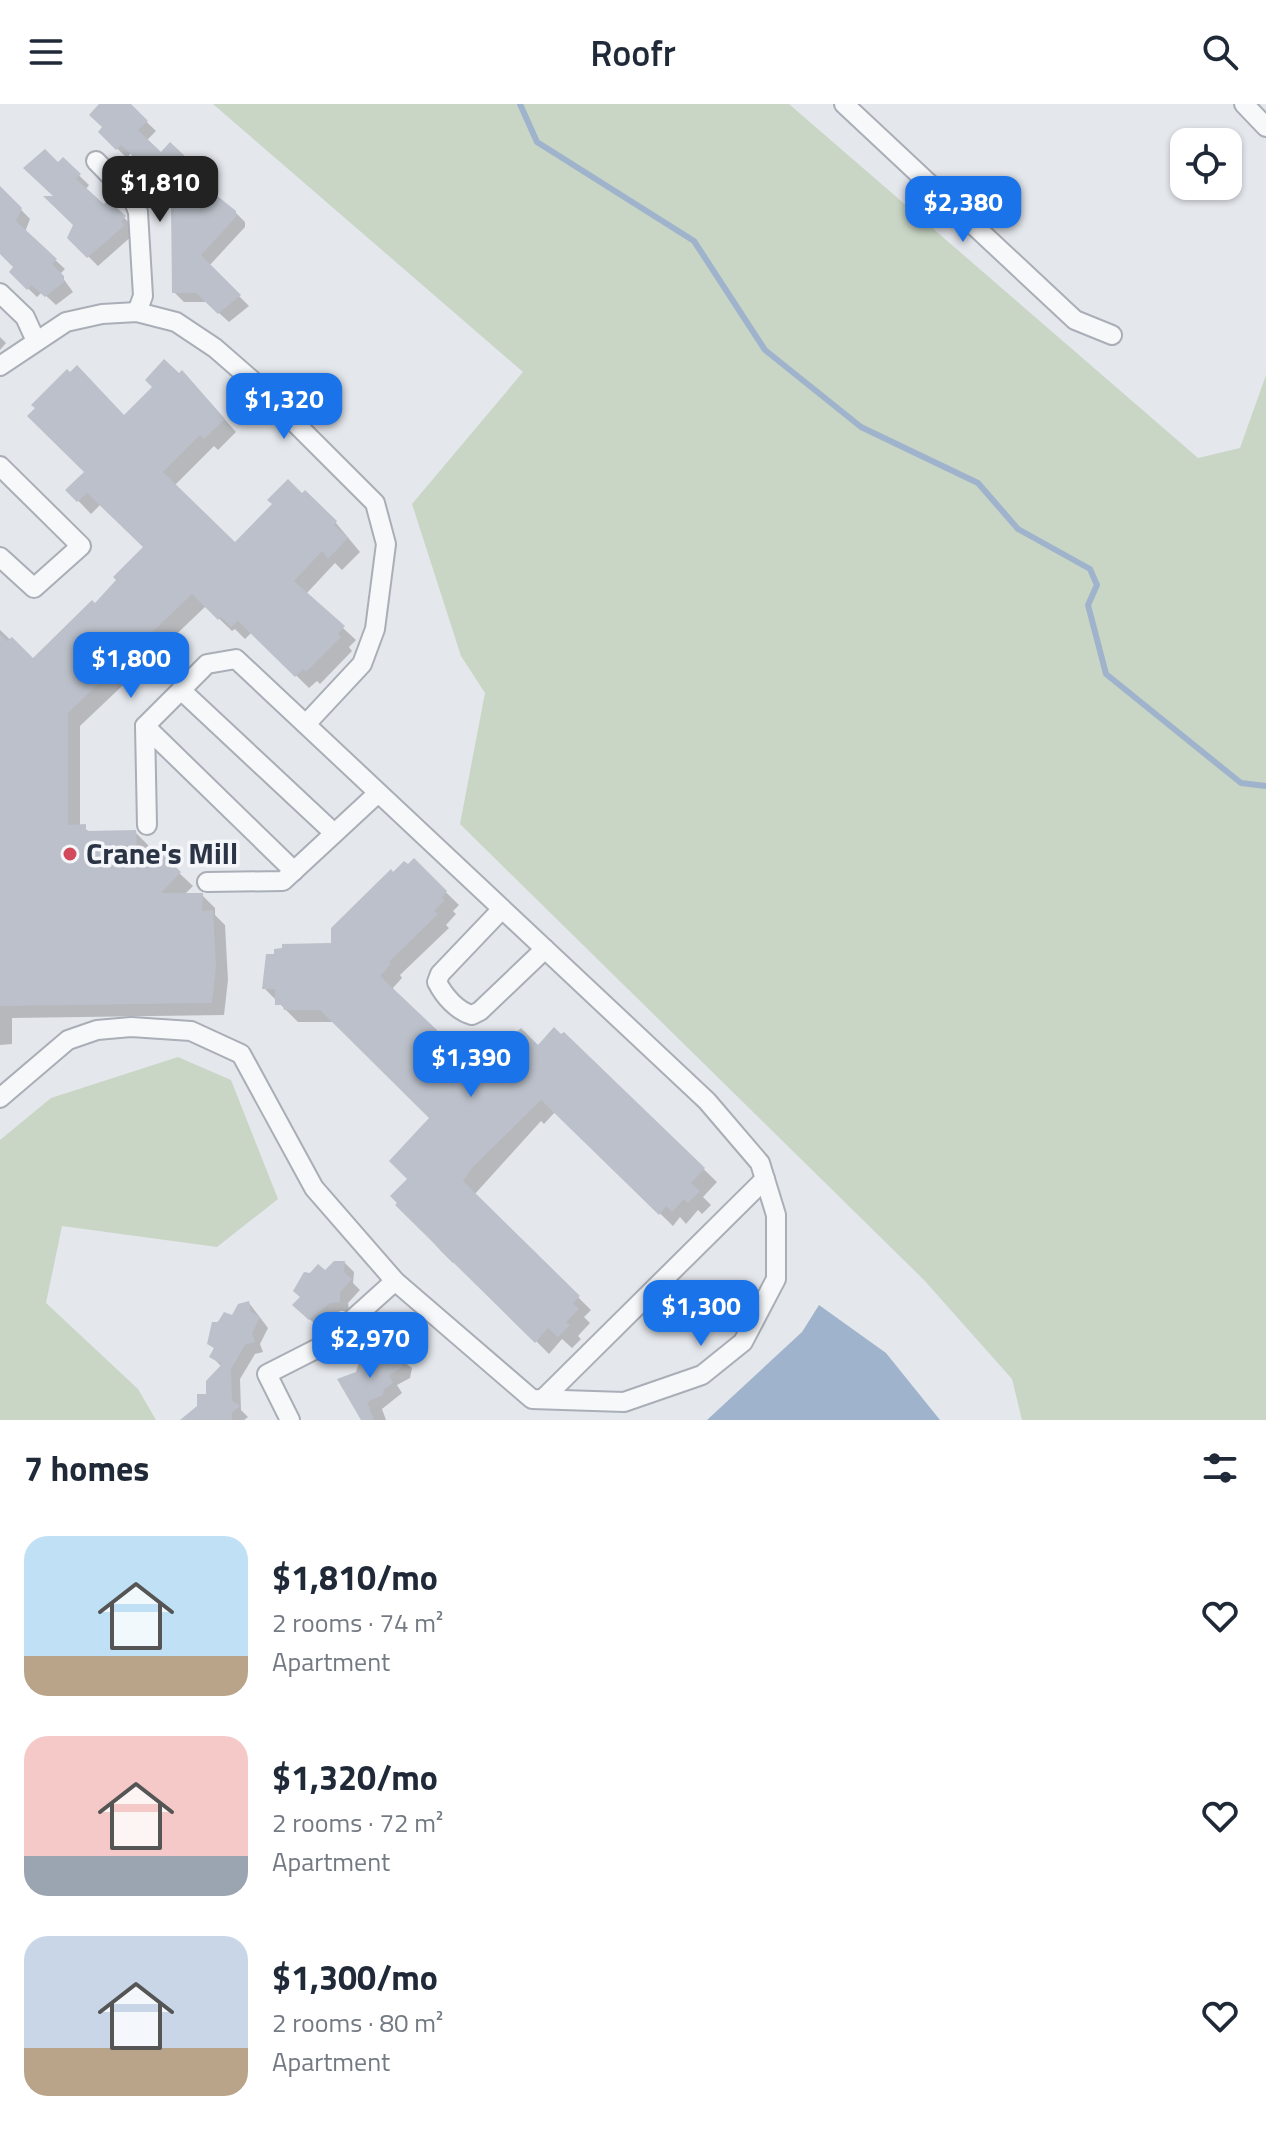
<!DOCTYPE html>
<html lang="en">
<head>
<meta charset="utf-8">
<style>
  :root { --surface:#fff; --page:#f6f6f7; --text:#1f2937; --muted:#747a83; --accent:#1a73e8 }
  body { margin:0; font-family:"Titillium Web",sans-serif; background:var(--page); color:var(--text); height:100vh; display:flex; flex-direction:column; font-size:30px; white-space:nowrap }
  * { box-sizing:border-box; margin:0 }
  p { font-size:26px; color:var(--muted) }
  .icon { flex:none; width:44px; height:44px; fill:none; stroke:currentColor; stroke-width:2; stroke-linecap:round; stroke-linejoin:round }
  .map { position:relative; height:1316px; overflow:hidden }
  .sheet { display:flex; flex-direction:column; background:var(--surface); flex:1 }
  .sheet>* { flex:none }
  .controls { position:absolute; left:1170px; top:24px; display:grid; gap:16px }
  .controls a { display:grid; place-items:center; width:72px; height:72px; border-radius:16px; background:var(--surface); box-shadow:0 2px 6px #0004; font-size:40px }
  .price { position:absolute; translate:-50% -68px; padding:0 18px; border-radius:16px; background:var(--accent); color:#fff; font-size:26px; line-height:52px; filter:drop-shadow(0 2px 4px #0008) }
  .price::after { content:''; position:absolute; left:50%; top:48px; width:24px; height:18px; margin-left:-12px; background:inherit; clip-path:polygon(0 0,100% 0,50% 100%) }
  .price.selected { background:#222; color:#fff }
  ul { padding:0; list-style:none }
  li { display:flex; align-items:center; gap:24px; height:200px; padding:0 24px }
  li span { display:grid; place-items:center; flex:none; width:224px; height:160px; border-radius:24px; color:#555 }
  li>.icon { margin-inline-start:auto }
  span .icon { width:96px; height:96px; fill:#fffc; stroke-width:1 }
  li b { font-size:34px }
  h2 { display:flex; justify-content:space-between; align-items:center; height:96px; padding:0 24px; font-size:34px }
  header { display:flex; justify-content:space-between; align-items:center; height:104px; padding:0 24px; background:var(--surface); font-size:36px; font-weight:600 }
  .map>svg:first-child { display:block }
  .green { fill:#c9d6c5 }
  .water { fill:#9fb4cc }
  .shadow { fill:#0003 }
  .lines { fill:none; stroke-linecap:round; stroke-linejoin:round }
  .stream { stroke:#9fb4cc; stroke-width:6 }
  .building { fill:#bbc0ca }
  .minor-casing { stroke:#a9aeb7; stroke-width:22 }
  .minor { stroke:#f7f8fa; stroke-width:18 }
  .poi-dot { fill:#d1495b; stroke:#f4f6f9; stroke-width:3 }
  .labels { text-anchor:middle; stroke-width:7; stroke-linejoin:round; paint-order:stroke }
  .poi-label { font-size:30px; font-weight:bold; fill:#2b3445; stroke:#f4f6f9; text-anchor:start }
</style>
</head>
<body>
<header><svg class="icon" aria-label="menu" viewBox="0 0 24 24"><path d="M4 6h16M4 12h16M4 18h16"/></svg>Roofr<svg class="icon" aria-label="search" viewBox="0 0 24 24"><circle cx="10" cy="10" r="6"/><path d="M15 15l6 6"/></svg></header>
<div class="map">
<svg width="1266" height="1316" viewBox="0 0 1266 1316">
  <rect width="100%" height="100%" fill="#e4e7ec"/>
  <g class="green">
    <polygon points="213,0 789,0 1198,354 1240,344 1266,271 1266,1316 1022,1316 1012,1275 924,1176 460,720 485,589 461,552 412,400 523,268"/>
    <polygon points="178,953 231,976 278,1095 217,1143 62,1122 46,1199 138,1285 156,1316 0,1316 0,1036 51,994"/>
  </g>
  <polygon class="water" points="819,1201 886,1249 940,1316 707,1316 802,1228"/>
  <g class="shadow">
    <polygon points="99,0 128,0 156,27 146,37 161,50 170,41 199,69 194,74 207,87 208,102 235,108 245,118 245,123 209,162 249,202 229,218 207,198 184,198 174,188 173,97 150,66 131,49 127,54 100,28 105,23"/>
    <polygon points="63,56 89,81 86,85 104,103 108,99 134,123 130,128 133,131 98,162 70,134 76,121 57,94 58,60"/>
    <polygon points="3,87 30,115 25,128 65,165 60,170 73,188 56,201 42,188 37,193 11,168 16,163 0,148"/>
    <polygon points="0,233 6,239 0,246"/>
    <polygon points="194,281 236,328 218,346 214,342 174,382 235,441 274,400 288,378 336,419 360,448 342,466 335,459 306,490 356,536 349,543 352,547 320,580 317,577 309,584 252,528 245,535 235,525 232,527 206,502 80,622 80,722 92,729 135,728 148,741 149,759 159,750 193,782 184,791 202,791 215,804 215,811 225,821 228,876 224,911 12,914 12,940 0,941 0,526 33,557 95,502 145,443 101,400 91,410 68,386 87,369 125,314"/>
    <polygon points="414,757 459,801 453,807 456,810 446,821 449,824 400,871 402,874 392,885 477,967 564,930 717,1078 703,1093 711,1101 702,1110 698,1106 686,1120 680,1113 673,1122 555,1008 544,1020 541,1017 474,1091 591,1206 584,1213 590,1219 578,1232 581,1235 572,1244 562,1235 549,1250 455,1156 453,1159 440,1146 393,1092 410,1075 431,1014 335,918 298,918 264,884 333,840 394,770"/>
    <polygon points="345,1159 354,1168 353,1179 360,1186 348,1199 349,1207 340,1207 319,1224 295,1201 302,1194 302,1175 318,1163 325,1169"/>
    <polygon points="249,1199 268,1224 260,1240 263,1248 255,1250 240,1275 241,1306 248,1313 244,1316 197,1316 222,1263 212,1253 216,1246 209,1239 211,1225 225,1210 233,1214"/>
    <polygon points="387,1245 412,1264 410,1274 397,1281 402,1289 382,1305 386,1316 363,1316 357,1270 371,1254"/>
  </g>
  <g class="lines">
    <polyline class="stream" points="520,0 537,38 694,137 765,246 861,323 978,379 1018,425 1090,465 1097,481 1088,501 1106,570 1241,679 1266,682"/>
  </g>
  <g class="building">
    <polygon points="99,0 131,0 148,17 138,26 161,48 170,38 191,58 186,64 199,76 200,107 216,91 236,107 236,113 201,151 241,191 218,210 196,189 172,189 171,98 143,71 147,66 121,41 116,46 98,28 102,23 89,11"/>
    <polygon points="45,45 58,58 63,53 81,70 76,75 104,100 108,96 126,112 121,118 125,121 87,154 67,134 73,121 43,92 53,92 23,64"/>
    <polygon points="0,82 22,104 16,117 57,155 52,160 64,172 64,178 45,193 31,181 27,186 9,168 13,163 0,150"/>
    <polygon points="164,255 179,269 182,266 225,315 204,335 200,331 163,368 235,438 272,400 267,396 288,375 302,389 305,386 337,417 334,421 348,434 328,455 322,447 294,477 345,522 338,529 341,533 306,568 303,565 295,573 238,517 231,523 221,513 218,516 192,490 68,609 68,721 86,720 86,727 136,726 138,766 159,747 181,768 161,789 203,789 202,807 213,806 216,862 212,899 0,902 0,530 7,537 12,533 33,554 92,496 95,499 116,476 113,473 143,443 87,389 77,398 65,386 84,368 27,312 35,304 31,301 67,265 70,268 77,261 124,311 152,283 145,276"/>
    <polygon points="414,754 447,787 442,794 445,796 434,807 438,810 389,858 391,860 380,872 477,964 521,924 538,941 554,923 561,930 564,928 705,1064 691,1079 700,1087 688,1099 684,1095 672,1108 666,1102 659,1111 541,996 472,1064 463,1077 580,1192 573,1199 579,1205 566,1218 570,1221 558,1233 548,1224 535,1239 395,1101 397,1099 390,1092 407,1075 389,1057 429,1014 320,906 284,906 283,901 275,901 275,885 262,885 266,850 274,850 274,845 282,844 282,840 331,839 331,824 391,765 393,768 404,757 408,760"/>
    <polygon points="334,1157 345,1157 344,1168 352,1175 340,1189 340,1198 330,1199 309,1216 292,1201 300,1193 293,1187 304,1168 310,1169 318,1160 325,1166"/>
    <polygon points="249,1197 251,1208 260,1213 252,1229 255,1238 245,1241 231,1265 232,1296 240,1302 232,1309 232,1316 180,1316 197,1302 197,1290 206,1290 206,1277 222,1260 209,1253 214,1244 207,1240 212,1218 218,1218 224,1208 232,1211 238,1200"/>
    <polygon points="387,1243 392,1252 404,1253 401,1264 389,1271 393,1279 384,1285 383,1291 367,1298 374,1316 361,1316 337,1275 356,1268 362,1249 371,1252"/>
  </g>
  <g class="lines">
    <defs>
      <g id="minor">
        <polyline points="844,0 1075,216 1112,231"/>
        <polyline points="1244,0 1266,23"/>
        <polyline points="96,57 133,95 138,108 143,192 137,208"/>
        <polyline points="0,189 25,213 36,237"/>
        <polyline points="0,262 66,218 102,210 137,208 176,218 215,244 254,278 375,399 386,440 375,525 362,560 306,620"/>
        <polyline points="0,362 81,442 34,484 0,453"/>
        <polyline points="181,586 334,729"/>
        <polyline points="145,622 294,767"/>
        <polyline points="207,778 283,777 378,689"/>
        <path d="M 502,805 L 440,870 L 437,878 C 444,892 457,907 472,911 L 480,907 L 545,845"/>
        <polyline points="0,994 68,936 97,926 131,923 191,927 241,950 314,1084 395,1177 532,1295 624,1298 702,1271 743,1238 776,1175 776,1111 760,1059 707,997 236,555 207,560 145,622 147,721"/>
        <polyline points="543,1295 765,1075"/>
        <polyline points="290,1316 267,1270 324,1241 395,1177"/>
      </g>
    </defs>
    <use href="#minor" class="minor-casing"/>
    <use href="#minor" class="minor"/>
  </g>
  <circle class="poi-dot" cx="70" cy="750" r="8"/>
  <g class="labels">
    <g class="poi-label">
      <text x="86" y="760">Crane's Mill</text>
    </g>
  </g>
</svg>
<div class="controls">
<a><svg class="icon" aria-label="locate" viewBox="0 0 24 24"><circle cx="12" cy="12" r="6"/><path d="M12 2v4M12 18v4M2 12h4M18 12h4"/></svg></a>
</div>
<b class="price selected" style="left:160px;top:120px">$1,810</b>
<b class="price" style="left:963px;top:140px">$2,380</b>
<b class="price" style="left:284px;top:337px">$1,320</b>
<b class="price" style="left:131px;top:596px">$1,800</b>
<b class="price" style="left:471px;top:995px">$1,390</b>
<b class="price" style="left:701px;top:1244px">$1,300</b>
<b class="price" style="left:370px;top:1276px">$2,970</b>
</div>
<section class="sheet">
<h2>7 homes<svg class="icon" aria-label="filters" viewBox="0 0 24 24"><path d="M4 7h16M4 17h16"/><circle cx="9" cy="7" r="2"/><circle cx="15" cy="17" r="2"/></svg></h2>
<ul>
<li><span style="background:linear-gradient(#bfe0f5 75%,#b9a48a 0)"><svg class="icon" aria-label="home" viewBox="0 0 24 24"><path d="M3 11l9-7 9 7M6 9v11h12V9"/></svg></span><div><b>$1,810/mo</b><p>2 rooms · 74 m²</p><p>Apartment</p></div><svg class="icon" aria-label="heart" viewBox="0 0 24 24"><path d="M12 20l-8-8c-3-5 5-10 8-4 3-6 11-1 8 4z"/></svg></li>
<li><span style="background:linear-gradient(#f6c9c9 75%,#9aa5b1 0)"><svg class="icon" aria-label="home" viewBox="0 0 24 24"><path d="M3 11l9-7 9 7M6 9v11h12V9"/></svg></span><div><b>$1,320/mo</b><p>2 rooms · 72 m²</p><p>Apartment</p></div><svg class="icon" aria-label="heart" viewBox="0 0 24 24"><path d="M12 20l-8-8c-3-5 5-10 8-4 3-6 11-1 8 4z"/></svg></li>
<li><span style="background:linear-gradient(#c9d6e8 70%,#b9a48a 0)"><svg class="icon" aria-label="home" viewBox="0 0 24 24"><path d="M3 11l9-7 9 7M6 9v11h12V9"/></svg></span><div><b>$1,300/mo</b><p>2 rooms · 80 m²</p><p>Apartment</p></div><svg class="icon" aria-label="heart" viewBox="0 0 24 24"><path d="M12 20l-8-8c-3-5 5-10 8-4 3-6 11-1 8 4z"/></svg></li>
</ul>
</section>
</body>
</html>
